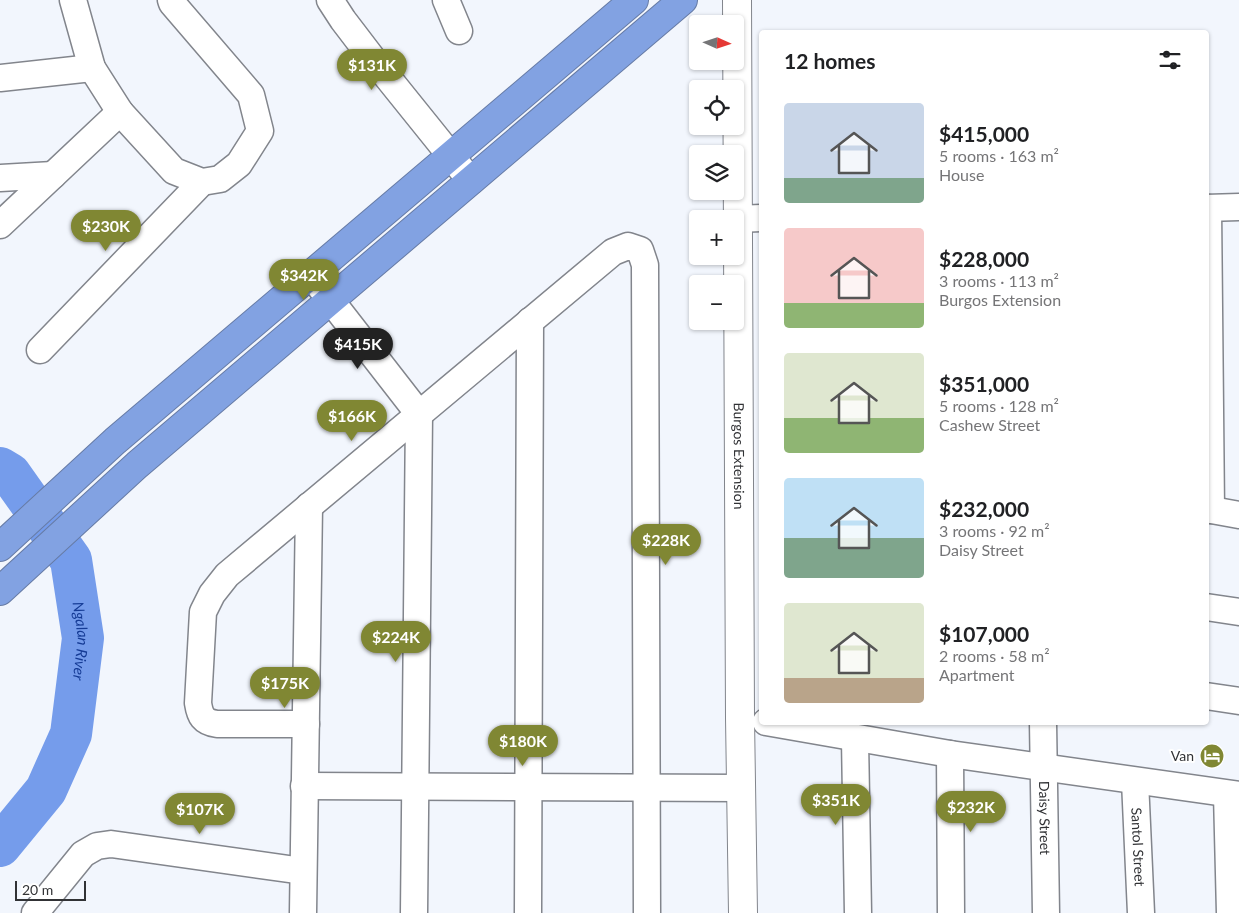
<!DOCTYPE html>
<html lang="en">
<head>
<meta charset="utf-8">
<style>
  :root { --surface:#fff; --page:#f6f6f6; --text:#202124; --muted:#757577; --accent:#808733 }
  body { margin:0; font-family:Lato,sans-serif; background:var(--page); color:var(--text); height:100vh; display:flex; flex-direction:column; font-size:19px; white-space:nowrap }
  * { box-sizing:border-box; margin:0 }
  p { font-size:16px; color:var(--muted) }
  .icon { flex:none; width:28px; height:28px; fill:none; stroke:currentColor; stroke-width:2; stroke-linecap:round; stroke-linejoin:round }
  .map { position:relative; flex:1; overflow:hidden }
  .sheet { position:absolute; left:759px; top:30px; width:450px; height:695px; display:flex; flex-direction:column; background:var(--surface); border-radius:5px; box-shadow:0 1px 4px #0004 }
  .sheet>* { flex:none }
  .needle { width:32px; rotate:93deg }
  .controls { position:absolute; left:689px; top:15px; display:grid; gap:10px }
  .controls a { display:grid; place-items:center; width:55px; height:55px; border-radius:5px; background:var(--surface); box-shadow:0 1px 4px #0004; font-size:25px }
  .scale { position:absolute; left:15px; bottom:12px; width:71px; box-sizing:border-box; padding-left:5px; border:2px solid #313235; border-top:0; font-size:14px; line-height:18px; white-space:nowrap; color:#313235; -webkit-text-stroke:4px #fff; paint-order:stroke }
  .price { position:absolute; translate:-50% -42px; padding:0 11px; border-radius:18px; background:var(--accent); color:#fff; font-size:16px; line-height:32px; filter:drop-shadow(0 1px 2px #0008) }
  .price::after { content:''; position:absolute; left:50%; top:30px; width:15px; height:11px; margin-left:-8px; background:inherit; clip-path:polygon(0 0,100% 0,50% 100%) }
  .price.on { background:#222; color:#fff }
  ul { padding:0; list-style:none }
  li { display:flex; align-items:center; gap:15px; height:125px; padding:0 25px }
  li span { display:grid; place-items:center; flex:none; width:140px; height:100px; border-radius:5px; color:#555 }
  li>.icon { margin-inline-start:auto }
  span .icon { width:60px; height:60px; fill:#fffc; stroke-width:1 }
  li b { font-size:21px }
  h2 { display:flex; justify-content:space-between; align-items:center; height:60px; padding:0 25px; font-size:21px }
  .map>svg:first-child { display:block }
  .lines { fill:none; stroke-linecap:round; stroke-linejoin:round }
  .river { stroke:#759ceb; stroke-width:42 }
  .street-casing { stroke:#82858c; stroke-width:29 }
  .secondary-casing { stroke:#82858c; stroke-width:30 }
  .highway-casing { stroke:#667ba5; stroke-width:30 }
  .street { stroke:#fff; stroke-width:26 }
  .secondary { stroke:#fff; stroke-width:28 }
  .highway { stroke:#82a2e2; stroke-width:28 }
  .labels { text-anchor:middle; stroke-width:4; stroke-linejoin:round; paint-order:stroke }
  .street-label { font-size:14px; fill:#313235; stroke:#fff }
  .poi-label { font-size:14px; fill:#313235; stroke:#fff; text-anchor:end }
  .water-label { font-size:15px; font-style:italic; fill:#153b95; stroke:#fff }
</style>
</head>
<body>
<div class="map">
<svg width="1239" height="913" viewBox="0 0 1239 913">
  <rect width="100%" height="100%" fill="#f2f6fd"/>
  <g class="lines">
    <path class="river" id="s1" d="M 0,468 L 10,474 L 71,560 L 83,638 L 71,734 L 46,790 L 0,846"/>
    <defs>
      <g id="street">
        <polyline points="73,0 92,68 120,112 174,171 202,182 220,179 239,164 260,131 251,95 172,3 171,0"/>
        <polyline points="330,0 343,20 372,58 471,181"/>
        <polyline points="446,0 459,31"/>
        <polyline points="0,78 92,68"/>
        <polyline points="0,178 53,175"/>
        <polyline points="1206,208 1239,207"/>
        <polyline points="1208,208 1211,510"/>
        <polyline points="737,219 761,218"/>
        <polyline points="0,225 120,112"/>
        <polyline points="311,275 419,414 414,913"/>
        <polyline points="40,350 202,182"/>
        <polyline points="1206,509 1239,515"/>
        <polyline points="1206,607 1239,612"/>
        <polyline points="1206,696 1239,701"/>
        <polyline points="766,722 950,754 1239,795"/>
        <path id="s2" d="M 1043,722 L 1046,913"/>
        <path d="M 306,724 L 217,724 C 203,722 200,716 198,703 L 203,612 L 212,594 L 227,575 L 613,252 L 628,246 L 640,250 L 645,265 L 647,913"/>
        <polyline points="855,739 858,913"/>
        <polyline points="950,754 951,913"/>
        <path id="s3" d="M 1135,781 L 1141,913"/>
        <polyline points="304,786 741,788"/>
        <polyline points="1227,794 1230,913"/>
        <polyline points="35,913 83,854 97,846 111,844 303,871"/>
        <polyline points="303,913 309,506"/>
        <polyline points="528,913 530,321"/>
      </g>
      <g id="secondary">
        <path id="s4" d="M 737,0 L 740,718 L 743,913"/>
      </g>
      <g id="highway">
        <polyline points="0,547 115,441 634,0"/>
        <polyline points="0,591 137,465 683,0"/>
      </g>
    </defs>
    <use href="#street" class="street-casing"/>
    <use href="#secondary" class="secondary-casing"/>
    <use href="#highway" class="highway-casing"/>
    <use href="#street" class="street"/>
    <use href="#secondary" class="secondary"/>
    <use href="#highway" class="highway"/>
  </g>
  <defs>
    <symbol id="hotel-disc" viewBox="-11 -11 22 22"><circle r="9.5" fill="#808733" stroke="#fff"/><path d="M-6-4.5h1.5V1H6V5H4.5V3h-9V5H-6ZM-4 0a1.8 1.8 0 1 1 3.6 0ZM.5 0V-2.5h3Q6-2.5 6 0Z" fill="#fff"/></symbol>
  </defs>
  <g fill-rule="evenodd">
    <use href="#hotel-disc" x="1198" y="742" width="28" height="28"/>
  </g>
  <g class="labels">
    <g class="street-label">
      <text dy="5" stroke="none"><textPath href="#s4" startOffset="456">Burgos Extension</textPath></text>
      <text dy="5" stroke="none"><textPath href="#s2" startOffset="96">Daisy Street</textPath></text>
      <text dy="5" stroke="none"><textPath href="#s3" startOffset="66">Santol Street</textPath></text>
    </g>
    <g class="poi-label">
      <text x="1194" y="761">Van</text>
    </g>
    <g class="water-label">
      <text dy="5" stroke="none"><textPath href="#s1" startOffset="199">Ngalan River</textPath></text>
    </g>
  </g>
</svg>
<div class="controls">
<a><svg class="needle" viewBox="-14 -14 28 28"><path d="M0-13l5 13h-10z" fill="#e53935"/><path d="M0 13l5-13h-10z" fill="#757577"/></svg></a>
<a><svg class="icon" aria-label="locate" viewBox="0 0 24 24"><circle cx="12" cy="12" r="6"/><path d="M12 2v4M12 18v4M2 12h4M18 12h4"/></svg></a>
<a><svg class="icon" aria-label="layers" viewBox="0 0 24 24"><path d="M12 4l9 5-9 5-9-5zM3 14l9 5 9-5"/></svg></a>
<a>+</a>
<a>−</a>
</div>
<div class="scale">20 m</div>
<b class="price" style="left:372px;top:91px">$131K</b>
<b class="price" style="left:106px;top:252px">$230K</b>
<b class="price" style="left:304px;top:301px">$342K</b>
<b class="price on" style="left:358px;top:370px">$415K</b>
<b class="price" style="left:352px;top:442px">$166K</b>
<b class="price" style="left:666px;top:566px">$228K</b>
<b class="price" style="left:396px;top:663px">$224K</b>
<b class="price" style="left:285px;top:709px">$175K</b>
<b class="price" style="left:523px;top:767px">$180K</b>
<b class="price" style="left:836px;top:826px">$351K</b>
<b class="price" style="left:971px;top:833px">$232K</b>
<b class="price" style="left:200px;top:835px">$107K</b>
<section class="sheet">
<h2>12 homes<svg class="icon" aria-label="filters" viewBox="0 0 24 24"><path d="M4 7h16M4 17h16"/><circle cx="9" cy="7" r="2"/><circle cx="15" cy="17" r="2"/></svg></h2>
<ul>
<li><span style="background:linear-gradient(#c9d6e8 75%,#7fa58c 0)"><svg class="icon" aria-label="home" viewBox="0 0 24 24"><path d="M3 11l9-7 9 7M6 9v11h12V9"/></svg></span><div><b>$415,000</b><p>5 rooms · 163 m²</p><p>House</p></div></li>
<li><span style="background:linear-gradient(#f6c9c9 75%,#8fb573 0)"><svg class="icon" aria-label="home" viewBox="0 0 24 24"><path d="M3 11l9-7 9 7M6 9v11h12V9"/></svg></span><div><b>$228,000</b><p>3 rooms · 113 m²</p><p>Burgos Extension</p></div></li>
<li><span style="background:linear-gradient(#dfe7d0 65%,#8fb573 0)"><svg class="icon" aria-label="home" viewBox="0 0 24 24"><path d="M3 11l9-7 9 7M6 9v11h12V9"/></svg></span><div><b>$351,000</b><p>5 rooms · 128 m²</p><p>Cashew Street</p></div></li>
<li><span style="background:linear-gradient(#bfe0f5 60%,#7fa58c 0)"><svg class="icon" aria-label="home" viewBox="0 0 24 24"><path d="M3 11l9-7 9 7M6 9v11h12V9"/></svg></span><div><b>$232,000</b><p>3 rooms · 92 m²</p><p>Daisy Street</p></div></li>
<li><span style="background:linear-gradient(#dfe7d0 75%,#b9a48a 0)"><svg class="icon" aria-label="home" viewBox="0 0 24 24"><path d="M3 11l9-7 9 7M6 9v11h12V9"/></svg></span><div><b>$107,000</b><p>2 rooms · 58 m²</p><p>Apartment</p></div></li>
</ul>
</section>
</div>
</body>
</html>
